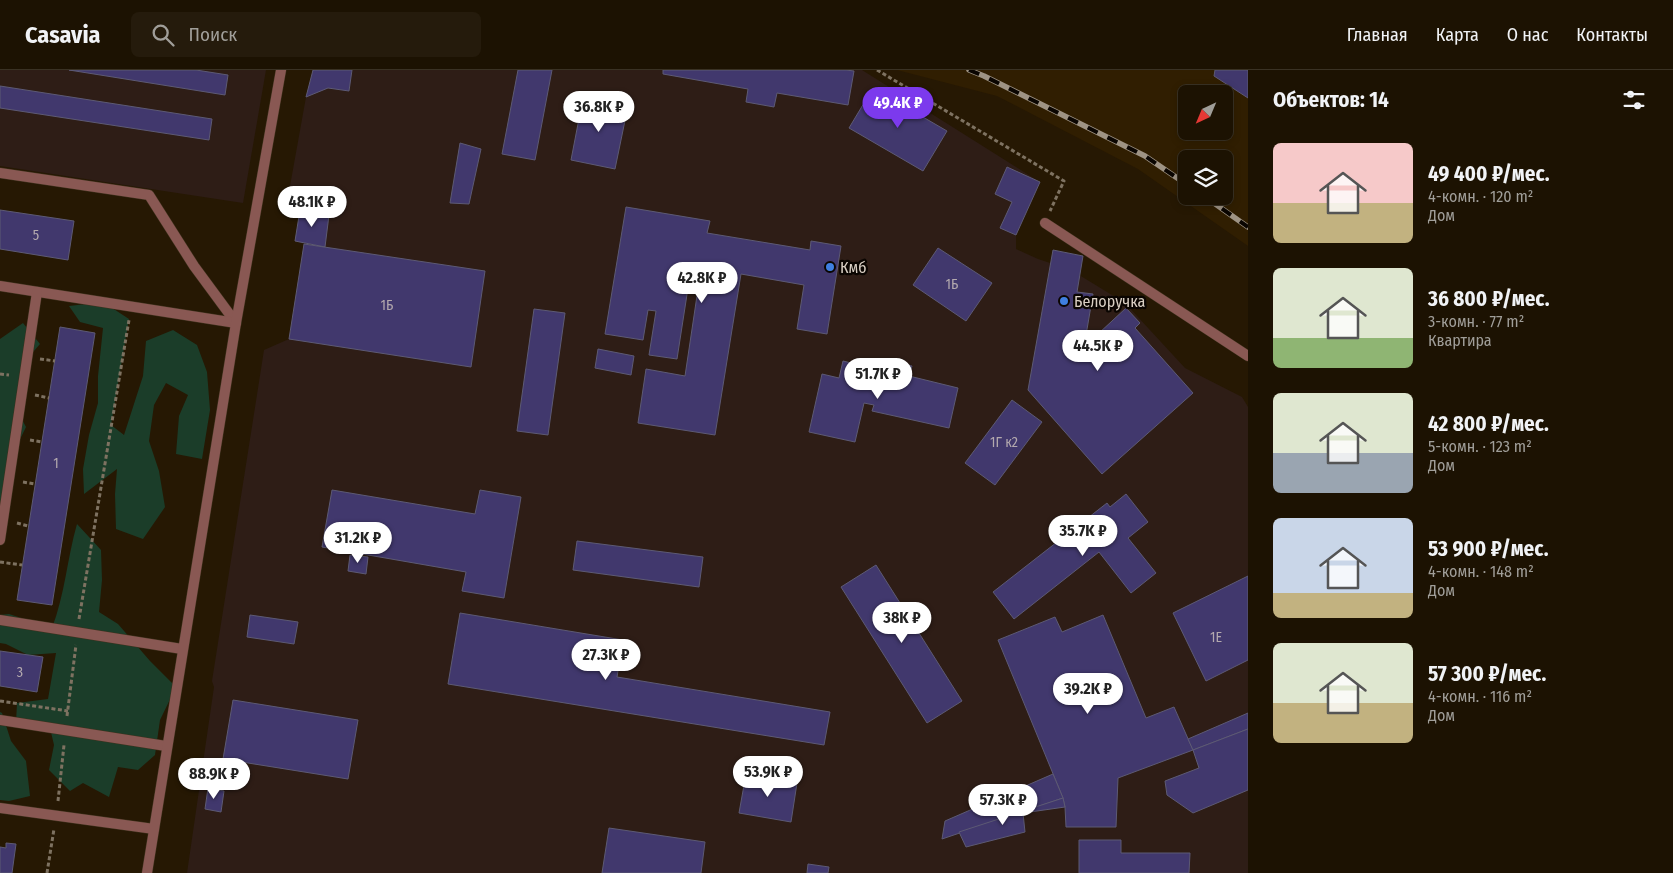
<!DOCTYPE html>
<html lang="ru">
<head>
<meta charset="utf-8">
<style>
  :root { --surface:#1c1202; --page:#251b0c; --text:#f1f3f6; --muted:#a09e99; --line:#3a3224; --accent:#7c3aed }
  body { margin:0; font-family:"Fira Sans Condensed",sans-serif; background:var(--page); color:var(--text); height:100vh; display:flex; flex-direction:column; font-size:19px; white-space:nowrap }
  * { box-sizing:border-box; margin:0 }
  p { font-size:16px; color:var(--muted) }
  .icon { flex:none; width:28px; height:28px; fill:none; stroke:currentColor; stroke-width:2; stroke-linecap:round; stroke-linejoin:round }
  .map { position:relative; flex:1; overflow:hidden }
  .details { display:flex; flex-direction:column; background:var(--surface); width:425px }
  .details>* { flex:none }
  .needle { width:32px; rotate:224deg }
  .fabs { position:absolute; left:1178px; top:15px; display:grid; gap:10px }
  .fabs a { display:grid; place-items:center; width:55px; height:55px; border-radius:8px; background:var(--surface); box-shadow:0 2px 8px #0003,0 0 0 1px var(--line); font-size:25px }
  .price { position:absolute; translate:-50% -42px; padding:0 11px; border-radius:18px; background:#fff; color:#222; font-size:16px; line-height:32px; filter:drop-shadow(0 1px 2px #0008) }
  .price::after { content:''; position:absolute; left:50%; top:30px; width:15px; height:11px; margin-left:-8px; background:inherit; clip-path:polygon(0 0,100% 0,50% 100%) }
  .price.on { background:var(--accent); color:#fff }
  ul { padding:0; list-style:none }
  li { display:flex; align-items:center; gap:15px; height:125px; padding:0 25px }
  li span { display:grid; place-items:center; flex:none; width:140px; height:100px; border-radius:8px; color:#555 }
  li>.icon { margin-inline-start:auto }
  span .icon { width:60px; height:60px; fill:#fffc; stroke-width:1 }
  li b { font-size:21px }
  h2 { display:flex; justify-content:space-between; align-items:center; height:60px; padding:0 25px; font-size:21px }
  header { display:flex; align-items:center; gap:30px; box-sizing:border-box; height:70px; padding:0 25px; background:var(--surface); border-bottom:1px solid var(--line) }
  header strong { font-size:24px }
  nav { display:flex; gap:28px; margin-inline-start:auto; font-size:18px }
  .search { width:350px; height:45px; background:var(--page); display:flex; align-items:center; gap:12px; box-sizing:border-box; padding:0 18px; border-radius:8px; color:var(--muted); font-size:19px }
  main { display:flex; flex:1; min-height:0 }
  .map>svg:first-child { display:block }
  .built { fill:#301e01; fill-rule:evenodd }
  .industrial { fill:#2e1d16 }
  .green { fill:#1b3d29 }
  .building { fill:#41386d; stroke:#5d5a74 }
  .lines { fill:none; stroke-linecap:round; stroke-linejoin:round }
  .lane-casing { stroke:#3f321e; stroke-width:11 }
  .street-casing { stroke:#3f321e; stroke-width:11 }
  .path { stroke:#7e7261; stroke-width:3; stroke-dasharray:4 2.5; stroke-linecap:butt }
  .lane { stroke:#895853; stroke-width:10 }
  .street { stroke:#895853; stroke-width:10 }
  .rail-casing { stroke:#9e9384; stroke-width:5.5 }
  .rail { stroke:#0a0501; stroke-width:4; stroke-dasharray:11; stroke-linecap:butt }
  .shop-dot { fill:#3f7fe0; stroke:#0a0501; stroke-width:2 }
  .labels { text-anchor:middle; stroke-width:4.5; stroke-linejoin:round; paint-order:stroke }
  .number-label { font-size:14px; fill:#b3a9ae }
  .poi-label { font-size:16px; fill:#d9cfc3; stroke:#0a0501; text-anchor:start }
</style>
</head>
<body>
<header>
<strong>Casavia</strong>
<div class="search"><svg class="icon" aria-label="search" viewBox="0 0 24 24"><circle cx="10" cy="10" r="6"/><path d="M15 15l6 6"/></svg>Поиск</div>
<nav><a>Главная</a><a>Карта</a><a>О нас</a><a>Контакты</a></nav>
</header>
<main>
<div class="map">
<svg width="1248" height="803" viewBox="0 0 1248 803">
  <rect width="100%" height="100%" fill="#261803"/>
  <path class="built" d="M 897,0 L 1215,0 L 1248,28 L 1248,176 L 1138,99 L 997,26 ZM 1186,24 L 1224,24 L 1224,61 L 1186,61 ZM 1186,89 L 1224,89 L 1224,126 L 1186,126 Z"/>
  <g class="industrial">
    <polygon points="0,0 266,0 243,133 0,96"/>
    <polygon points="313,0 862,0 1040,112 1016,165 1016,179 1038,189 1071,200 1125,233 1185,298 1242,327 1248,337 1248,803 187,803 214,617 212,611 264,280 289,269 304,174 295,171 300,140 295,120 290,116 306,27"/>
  </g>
  <g class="green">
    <polygon points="103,232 129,249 111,355 124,365 143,306 146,271 173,260 197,275 207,302 210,340 202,389 176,384 179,346 188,325 166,313 154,335 149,371 159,401 165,437 143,469 116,459 115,424 117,399 84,424 83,399 89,365 98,333 98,306 103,258 80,252 69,236"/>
    <polygon points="23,253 40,274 21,296 19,319 15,336 26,357 13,384 0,443 0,269"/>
    <path d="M 77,454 L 101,480 L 102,510 L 99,542 L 118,554 L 150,591 L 176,617 L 160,650 L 155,685 L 138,700 L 118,697 L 109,727 L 83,713 L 70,721 L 49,700 L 54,675 L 50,658 L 16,653 L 17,633 L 48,629 L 56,583 L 28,585 L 6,574 L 0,573 L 0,545 L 9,544 L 52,558 C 65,524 67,489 77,454 Z"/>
    <polygon points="0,642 2,643 11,671 26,691 30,726 9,731 0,730"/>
  </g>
  <g class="building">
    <polygon points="69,0 196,0 228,5 225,25"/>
    <polygon points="313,0 352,0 349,21 328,18 306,27"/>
    <polygon points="518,0 552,0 535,90 502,84"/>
    <polygon points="663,0 846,0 854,1 848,35 777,23 774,37 746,32 748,19 663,4"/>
    <polygon points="1215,0 1248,0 1248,28 1214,6"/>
    <polygon points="0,16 212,49 209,70 0,38"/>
    <polygon points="873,18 947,61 923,101 849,58"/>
    <polygon points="583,28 628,36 615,99 571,90"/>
    <polygon points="460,73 481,79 469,134 450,133"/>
    <polygon points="1007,97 1040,112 1016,165 1000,158 1012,132 995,124"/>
    <polygon points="626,137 710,151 707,163 810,180 811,171 841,176 827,264 797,259 804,215 741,204 715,365 638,353 646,299 685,306 698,219 688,218 677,289 649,285 656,241 648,240 643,270 605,264"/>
    <polygon points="0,140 74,151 68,190 0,179"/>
    <polygon points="300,140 329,145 325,177 295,171"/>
    <polygon points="304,174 485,201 471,297 289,269"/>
    <polygon points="938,178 992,213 966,251 913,215"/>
    <polygon points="1053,180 1083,186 1077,222 1093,224 1084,277 1126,238 1140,253 1135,258 1193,323 1102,404 1028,320"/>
    <polygon points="534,239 565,243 548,365 517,361"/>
    <polygon points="60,257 95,263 52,535 17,530"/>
    <polygon points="598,279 634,286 631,305 595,298"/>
    <polygon points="843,291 897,304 900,293 912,296 909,306 958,318 949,358 872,341 874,335 864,333 855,372 809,362 822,304 839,308"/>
    <polygon points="1012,330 1042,352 995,415 965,393"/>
    <polygon points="332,420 475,444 480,420 521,427 504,528 462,521 466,502 322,477"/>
    <polygon points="1126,424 1148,452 1128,468 1156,503 1131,523 1099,482 1014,549 993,522 1107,433 1110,437"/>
    <polygon points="577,471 703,487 699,517 573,500"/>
    <polygon points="350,485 368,487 366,504 348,501"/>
    <polygon points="876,495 962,631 927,653 841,517"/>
    <polygon points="1248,506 1248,590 1206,611 1173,543"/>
    <polygon points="460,543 623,570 617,607 830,642 824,675 448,614"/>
    <polygon points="250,545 298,552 294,574 247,567"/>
    <polygon points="1103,545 1146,648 1174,637 1193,680 1118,708 1116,757 1066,757 1065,737 1063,728 998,570 1055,547 1062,562"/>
    <polygon points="0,581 43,587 37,622 0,616"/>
    <polygon points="233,630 358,650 348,709 223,689"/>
    <polygon points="1248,643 1248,659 1193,680 1188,669"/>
    <polygon points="1248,659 1248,720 1193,743 1167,725 1165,711 1199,698 1193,680"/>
    <polygon points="746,704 797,713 791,752 739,743"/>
    <polygon points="1053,704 1063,728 942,769 945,751"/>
    <polygon points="208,718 224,721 221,742 205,739"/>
    <polygon points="1063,728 1065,737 1023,743 1025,762 966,777 959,762"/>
    <polygon points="609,758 705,772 701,803 602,803"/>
    <polygon points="1079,770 1121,770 1121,783 1190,783 1189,803 1079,803"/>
    <polygon points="6,773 16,774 12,803 0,803 0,777 6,778"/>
    <polygon points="808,794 829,797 828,803 807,803"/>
  </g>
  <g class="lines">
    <defs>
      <g id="lane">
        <polyline points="0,103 149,125 194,196 236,253"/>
        <polyline points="1045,153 1248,286"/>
        <polyline points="0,216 236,253"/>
        <polyline points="0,470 37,222"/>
        <polyline points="0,550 182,579"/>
        <polyline points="0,650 166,676"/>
        <polyline points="0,738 154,759"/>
      </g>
      <polyline id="street" points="147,803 236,253 281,0"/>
    </defs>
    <use href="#lane" class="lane-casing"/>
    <use href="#street" class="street-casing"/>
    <g class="path">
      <polyline points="877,0 1064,111 1050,141"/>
      <polyline points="40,289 55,291"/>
      <polyline points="0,304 9,305"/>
      <polyline points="35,325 49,328"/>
      <polyline points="30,370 42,372"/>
      <polyline points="23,412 35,414"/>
      <polyline points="17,453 28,456"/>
      <polyline points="0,492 22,495"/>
      <polyline points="79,549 129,250"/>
      <polyline points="0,631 68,641"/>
      <polyline points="67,646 76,575"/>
      <polyline points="58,731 64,675"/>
      <polyline points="47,803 54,759"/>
    </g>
    <use href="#lane" class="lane"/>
    <use href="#street" class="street"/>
    <defs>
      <g id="rail">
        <polyline points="969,0 984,6 1145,86 1186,114"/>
        <polyline points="1204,126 1248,157"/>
      </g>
    </defs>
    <use href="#rail" class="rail-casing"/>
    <use href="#rail" class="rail"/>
  </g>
  <g class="shop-dot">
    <circle cx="830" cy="197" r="5"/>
    <circle cx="1064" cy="231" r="5"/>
  </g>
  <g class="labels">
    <g class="number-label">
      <text x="36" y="170">5</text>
      <text x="952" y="219">1Б</text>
      <text x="387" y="240">1Б</text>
      <text x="1004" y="377">1Г к2</text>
      <text x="56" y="398">1</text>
      <text x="1216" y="572">1Е</text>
      <text x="20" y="607">3</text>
    </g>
    <g class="poi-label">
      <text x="840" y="203">Кмб</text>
      <text x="1074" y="237">Белоручка</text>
    </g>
  </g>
</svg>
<div class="fabs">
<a><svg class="needle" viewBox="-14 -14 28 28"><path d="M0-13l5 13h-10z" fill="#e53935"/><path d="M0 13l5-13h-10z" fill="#a09e99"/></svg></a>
<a><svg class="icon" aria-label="layers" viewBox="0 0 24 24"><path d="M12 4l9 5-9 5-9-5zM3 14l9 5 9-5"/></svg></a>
</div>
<b class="price on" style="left:898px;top:59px">49.4K ₽</b>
<b class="price" style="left:599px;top:63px">36.8K ₽</b>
<b class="price" style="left:312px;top:158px">48.1K ₽</b>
<b class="price" style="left:702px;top:234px">42.8K ₽</b>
<b class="price" style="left:1098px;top:302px">44.5K ₽</b>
<b class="price" style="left:878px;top:330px">51.7K ₽</b>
<b class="price" style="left:1083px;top:487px">35.7K ₽</b>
<b class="price" style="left:358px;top:494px">31.2K ₽</b>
<b class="price" style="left:902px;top:574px">38K ₽</b>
<b class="price" style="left:606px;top:611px">27.3K ₽</b>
<b class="price" style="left:1088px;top:645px">39.2K ₽</b>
<b class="price" style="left:768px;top:728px">53.9K ₽</b>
<b class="price" style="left:214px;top:730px">88.9K ₽</b>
<b class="price" style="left:1003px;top:756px">57.3K ₽</b>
</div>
<section class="details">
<h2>Объектов: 14<svg class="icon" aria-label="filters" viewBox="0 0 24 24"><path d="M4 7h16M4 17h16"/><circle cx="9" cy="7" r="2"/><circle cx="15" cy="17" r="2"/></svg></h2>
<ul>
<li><span style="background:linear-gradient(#f6c9c9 60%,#c2b280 0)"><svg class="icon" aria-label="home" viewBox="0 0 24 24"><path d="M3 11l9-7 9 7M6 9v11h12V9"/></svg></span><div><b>49 400 ₽/мес.</b><p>4-комн. · 120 m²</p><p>Дом</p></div></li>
<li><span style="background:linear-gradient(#dfe7d0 70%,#8fb573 0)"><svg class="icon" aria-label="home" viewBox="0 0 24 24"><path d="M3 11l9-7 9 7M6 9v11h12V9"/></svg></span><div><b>36 800 ₽/мес.</b><p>3-комн. · 77 m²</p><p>Квартира</p></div></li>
<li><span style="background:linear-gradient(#dfe7d0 60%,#9aa5b1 0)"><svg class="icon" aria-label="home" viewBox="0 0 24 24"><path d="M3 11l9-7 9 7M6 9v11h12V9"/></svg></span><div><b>42 800 ₽/мес.</b><p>5-комн. · 123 m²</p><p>Дом</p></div></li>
<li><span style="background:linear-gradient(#c9d6e8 75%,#c2b280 0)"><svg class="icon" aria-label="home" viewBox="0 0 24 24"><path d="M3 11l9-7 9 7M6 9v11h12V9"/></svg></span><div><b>53 900 ₽/мес.</b><p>4-комн. · 148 m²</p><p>Дом</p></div></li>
<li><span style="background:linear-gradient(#dfe7d0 60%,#c2b280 0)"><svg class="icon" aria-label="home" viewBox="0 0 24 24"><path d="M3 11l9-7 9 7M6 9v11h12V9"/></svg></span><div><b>57 300 ₽/мес.</b><p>4-комн. · 116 m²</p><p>Дом</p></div></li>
</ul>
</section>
</main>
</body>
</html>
